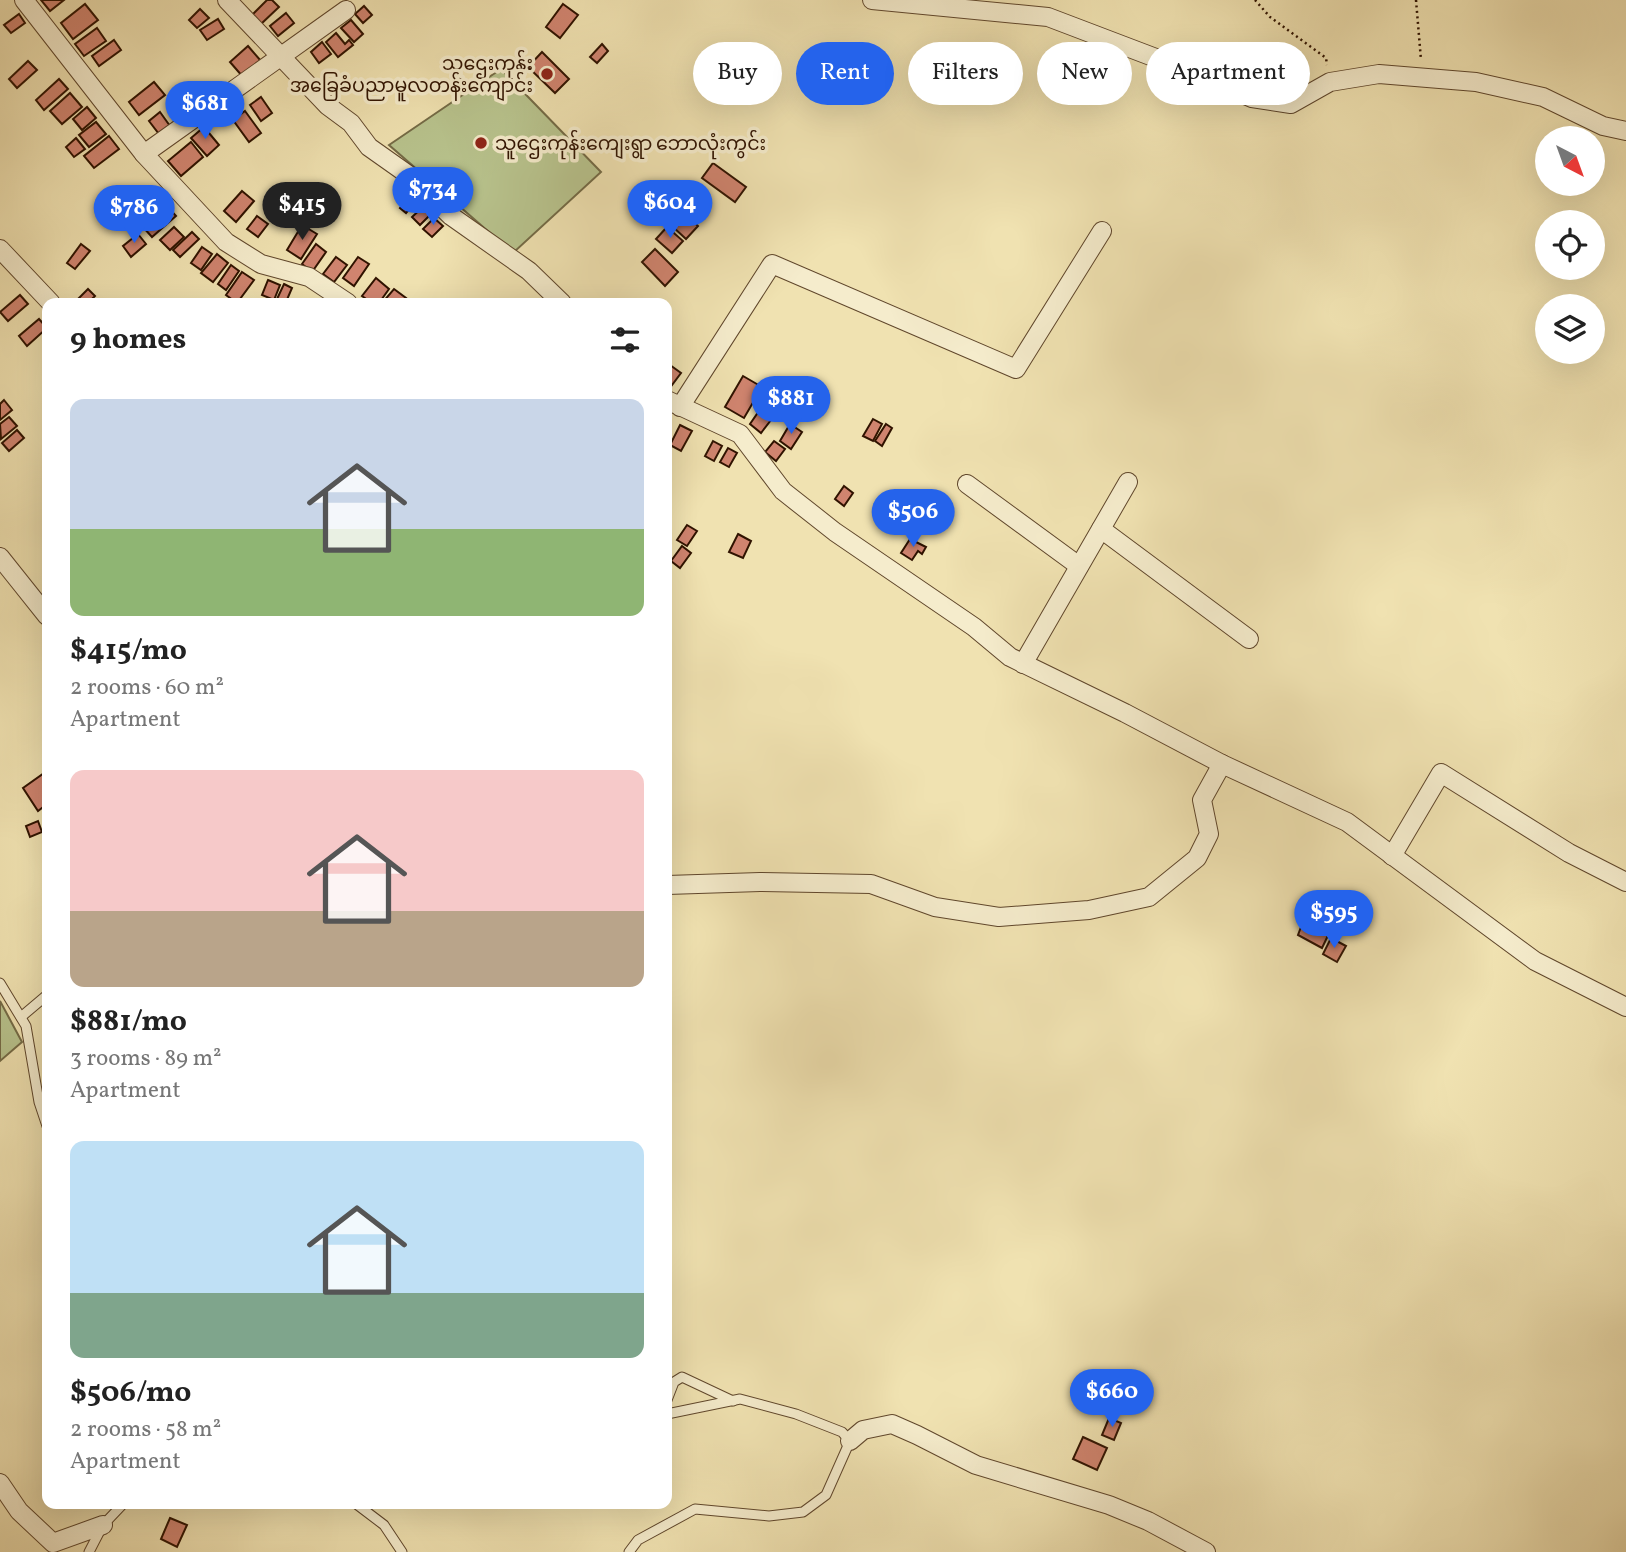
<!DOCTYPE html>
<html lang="en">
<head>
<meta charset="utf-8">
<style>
  :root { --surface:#fff; --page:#f2f2f2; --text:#222; --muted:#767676; --accent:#2563eb }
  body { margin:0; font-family:Vollkorn,"Noto Sans Myanmar",serif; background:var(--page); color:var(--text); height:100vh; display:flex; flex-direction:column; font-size:26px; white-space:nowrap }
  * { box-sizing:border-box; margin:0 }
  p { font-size:23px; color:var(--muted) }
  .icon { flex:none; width:38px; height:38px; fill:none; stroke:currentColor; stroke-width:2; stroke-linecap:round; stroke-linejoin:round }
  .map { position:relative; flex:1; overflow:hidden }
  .panel { position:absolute; left:42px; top:298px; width:630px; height:1211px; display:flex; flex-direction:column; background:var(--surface); border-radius:14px; box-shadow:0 7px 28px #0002 }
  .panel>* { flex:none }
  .hud { position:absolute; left:693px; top:42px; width:665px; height:63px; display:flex; gap:14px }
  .needle { width:46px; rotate:139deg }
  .controls { position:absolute; left:1535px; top:126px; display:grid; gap:14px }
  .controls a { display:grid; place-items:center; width:70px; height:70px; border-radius:50%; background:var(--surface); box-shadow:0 7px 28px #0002; font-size:35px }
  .price { position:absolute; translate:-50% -60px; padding:0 16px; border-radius:24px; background:var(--accent); color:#fff; font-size:23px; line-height:46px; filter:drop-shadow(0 2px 4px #0008) }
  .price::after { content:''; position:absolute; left:50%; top:42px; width:21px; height:16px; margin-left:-10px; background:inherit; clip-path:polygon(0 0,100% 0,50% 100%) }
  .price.selected { background:#222; color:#fff }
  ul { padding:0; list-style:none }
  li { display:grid; align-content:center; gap:14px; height:371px; padding:0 28px }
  li span { display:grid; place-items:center; height:217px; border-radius:14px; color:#555 }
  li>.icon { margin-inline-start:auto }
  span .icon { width:126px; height:126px; fill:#fffc; stroke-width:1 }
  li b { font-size:30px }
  h2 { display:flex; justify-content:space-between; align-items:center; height:84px; padding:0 28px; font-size:30px }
  .pill { padding:0 24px; border-radius:32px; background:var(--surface); box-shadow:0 7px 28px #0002; font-size:24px; line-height:63px }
  .pill.selected { background:var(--accent); color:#fff }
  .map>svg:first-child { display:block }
  .green { fill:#b8c38d; stroke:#746b46; stroke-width:2 }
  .building { fill:#d0846f; stroke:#301300; stroke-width:2 }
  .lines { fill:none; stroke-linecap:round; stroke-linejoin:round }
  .lane-casing { stroke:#60472c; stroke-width:11 }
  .street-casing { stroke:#60472c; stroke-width:20 }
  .path { stroke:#301300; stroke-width:2.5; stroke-dasharray:2 3.5; stroke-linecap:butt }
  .lane { stroke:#f5eccc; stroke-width:9 }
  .street { stroke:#f5eccc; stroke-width:18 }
  .poi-dot { fill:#8f2418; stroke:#f5eccc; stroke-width:2.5 }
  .labels { text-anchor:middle; stroke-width:7; stroke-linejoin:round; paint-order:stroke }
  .poi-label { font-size:19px; fill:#301300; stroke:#f5eccc; text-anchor:end }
</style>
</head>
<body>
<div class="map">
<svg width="1626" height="1552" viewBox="0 0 1626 1552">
  <rect width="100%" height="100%" fill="#f0e2b1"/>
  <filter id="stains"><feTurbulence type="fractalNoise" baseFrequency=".00286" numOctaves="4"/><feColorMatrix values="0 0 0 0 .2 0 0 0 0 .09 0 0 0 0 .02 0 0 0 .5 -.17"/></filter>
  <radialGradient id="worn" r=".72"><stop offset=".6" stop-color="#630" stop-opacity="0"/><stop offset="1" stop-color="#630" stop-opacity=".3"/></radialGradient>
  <g class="green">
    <polygon points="501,69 601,172 513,253 389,145"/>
    <polygon points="0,1001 22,1042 0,1061"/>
  </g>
  <g class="building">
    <polygon points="41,0 64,0 50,11"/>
    <polygon points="267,0 272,0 279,7 261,24 252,15"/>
    <polygon points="85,4 98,20 73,39 61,23"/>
    <polygon points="563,4 578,15 560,38 546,27"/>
    <polygon points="364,6 372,15 363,23 355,14"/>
    <polygon points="200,9 209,18 197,28 189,20"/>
    <polygon points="286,13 294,23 278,36 270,26"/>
    <polygon points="19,14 25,23 11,33 4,25"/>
    <polygon points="218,19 224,29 207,40 200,30"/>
    <polygon points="351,20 363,34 354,42 341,28"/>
    <polygon points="97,28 106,41 84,56 75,44"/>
    <polygon points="336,33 345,44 349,40 353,45 338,57 326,42"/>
    <polygon points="114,40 121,50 99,66 92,56"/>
    <polygon points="322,42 331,54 319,63 311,52"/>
    <polygon points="602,44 608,51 597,63 590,57"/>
    <polygon points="248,46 261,61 243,77 230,62"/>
    <polygon points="542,52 569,79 555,93 528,67"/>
    <polygon points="28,61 37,70 17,88 9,79"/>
    <polygon points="59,79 68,89 44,110 36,100"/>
    <polygon points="154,82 165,95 139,115 129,102"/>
    <polygon points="189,85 203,102 190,112 176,95"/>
    <polygon points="70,93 82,107 62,124 50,111"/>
    <polygon points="261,97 272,113 261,121 250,105"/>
    <polygon points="87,107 96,118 82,130 73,119"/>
    <polygon points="245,111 261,133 249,142 233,120"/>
    <polygon points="160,112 170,126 159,134 149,121"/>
    <polygon points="96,122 106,134 89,147 79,135"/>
    <polygon points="204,127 219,145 207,156 191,138"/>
    <polygon points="109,136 119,149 94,168 84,156"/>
    <polygon points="76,138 85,149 74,157 66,147"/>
    <polygon points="191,142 203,157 181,176 168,161"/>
    <polygon points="713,163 746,187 735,202 702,178"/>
    <polygon points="153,191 160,200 144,213 137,205"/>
    <polygon points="242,191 254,201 236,222 224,211"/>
    <polygon points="678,194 690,206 682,214 670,201"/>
    <polygon points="410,195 417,200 406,213 400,208"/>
    <polygon points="166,205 176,216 152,237 143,227"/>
    <polygon points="425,205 432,213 420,225 412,217"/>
    <polygon points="684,213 698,226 686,239 672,226"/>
    <polygon points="257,216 268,224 258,237 247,229"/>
    <polygon points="434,218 443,226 432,237 423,229"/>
    <polygon points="302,225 317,234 301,259 287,250"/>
    <polygon points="174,227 184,237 170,250 160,240"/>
    <polygon points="667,227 683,241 672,253 656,239"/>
    <polygon points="192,232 199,239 180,257 173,250"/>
    <polygon points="138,234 146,244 131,257 123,246"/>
    <polygon points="81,244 90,251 75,269 67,263"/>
    <polygon points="316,244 326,252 312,272 302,264"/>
    <polygon points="202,247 212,254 201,270 191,263"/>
    <polygon points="655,249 678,272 665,286 642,262"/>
    <polygon points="217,254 228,263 213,282 201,273"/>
    <polygon points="336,257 347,265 334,282 323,274"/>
    <polygon points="358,257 369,264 354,286 343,278"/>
    <polygon points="231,265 239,271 226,290 218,284"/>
    <polygon points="242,272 254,280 237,303 226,295"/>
    <polygon points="376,278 389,289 379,303 372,303 362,296"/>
    <polygon points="268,280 280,285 274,300 262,295"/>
    <polygon points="284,284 292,288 286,302 277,299"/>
    <polygon points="88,289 95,296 88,303 74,303"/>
    <polygon points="394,289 406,298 402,303 382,303"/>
    <polygon points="20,295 28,304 8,321 0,312"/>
    <polygon points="39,319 47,328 27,346 19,336"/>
    <polygon points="670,365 681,373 669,389 667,369"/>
    <polygon points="743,376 762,387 744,418 725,407"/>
    <polygon points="4,400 12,410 0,420 0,404"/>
    <polygon points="759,411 771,420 761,433 750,424"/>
    <polygon points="9,417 17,426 1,439 0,424"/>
    <polygon points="873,419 882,424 873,441 863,436"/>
    <polygon points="790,424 802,432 791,449 780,441"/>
    <polygon points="886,424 892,428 882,446 875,441"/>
    <polygon points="680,425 692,431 681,451 670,445"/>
    <polygon points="17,430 24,438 9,451 2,443"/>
    <polygon points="713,441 722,446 714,461 705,456"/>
    <polygon points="774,441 785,449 776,461 765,452"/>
    <polygon points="728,448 737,453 729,467 720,462"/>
    <polygon points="844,486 853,493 844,506 835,499"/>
    <polygon points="687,525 697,531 687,546 677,540"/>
    <polygon points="738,534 751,541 743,558 729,552"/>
    <polygon points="910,539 926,547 922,554 918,551 912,560 901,553"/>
    <polygon points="682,546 691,553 680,568 671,561"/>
    <polygon points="47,771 47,804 38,811 23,788"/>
    <polygon points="38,821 42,832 30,837 26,826"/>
    <polygon points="1317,918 1333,925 1322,948 1298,935 1301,927 1311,931"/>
    <polygon points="1331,938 1346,946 1337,962 1323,954"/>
    <polygon points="1109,1418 1121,1423 1114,1440 1102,1435"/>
    <polygon points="1083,1437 1107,1448 1097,1470 1073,1459"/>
    <polygon points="170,1518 187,1525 177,1547 161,1539"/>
  </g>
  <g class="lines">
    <defs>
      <g id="lane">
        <polyline points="0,983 26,1026 39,1102 47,1126"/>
        <polyline points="21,1017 47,995"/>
        <polyline points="667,1400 674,1382 682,1377 733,1401"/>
        <polyline points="355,1503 384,1525 402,1552"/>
        <polyline points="89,1552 103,1525 124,1503"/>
        <polyline points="629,1552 638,1540 695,1509 769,1516 803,1512 826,1495 850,1441 842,1432 796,1414 740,1399 667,1414"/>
      </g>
      <g id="street">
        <polyline points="24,0 144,154 226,242 261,264 309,277 348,303"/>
        <polyline points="227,0 328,106 351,123 369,147 410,176 451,216 529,271 562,303"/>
        <polyline points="872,0 1048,17 1190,71 1252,98 1291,104 1330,82 1379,74 1476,82 1543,97 1603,126 1626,131"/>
        <polyline points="144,154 346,10"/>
        <polyline points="0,249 51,303"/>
        <polyline points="667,400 740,434 783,491 835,532 974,627 1010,657 1125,713 1222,764 1347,822 1535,961 1626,1007"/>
        <polyline points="680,407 772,264 1016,369 1102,231"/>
        <polyline points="967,484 1079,566"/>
        <polyline points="1101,529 1249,639"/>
        <polyline points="0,557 47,616"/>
        <polyline points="1023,664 1128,482"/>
        <polyline points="1392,856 1441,773 1569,853 1626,882"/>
        <polyline points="667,885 760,882 871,884 935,907 999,917 1089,910 1149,897 1197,858 1209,834 1202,800 1222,764"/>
        <polyline points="850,1441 863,1430 892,1424 917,1435 976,1465 1109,1505 1148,1521 1206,1552"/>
        <polyline points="0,1483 19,1511 53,1543 103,1525"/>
      </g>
    </defs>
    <use href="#lane" class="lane-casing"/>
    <use href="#street" class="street-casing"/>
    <g class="path">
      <polyline points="1255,0 1270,17 1326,58 1327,65"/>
      <polyline points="1416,0 1421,60"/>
    </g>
    <use href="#lane" class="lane"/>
    <use href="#street" class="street"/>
  </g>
  <g class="poi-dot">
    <circle cx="547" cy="74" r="7"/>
    <circle cx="481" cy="143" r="7"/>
  </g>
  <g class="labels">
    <g class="poi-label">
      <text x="533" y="70">သူဌေးကုန်း<tspan x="533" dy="22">အခြေခံပညာမူလတန်းကျောင်း</tspan></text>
      <text x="495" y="150" text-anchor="start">သူဌေးကုန်းကျေးရွာ ဘောလုံးကွင်း</text>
    </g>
  </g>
  <rect width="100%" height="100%" filter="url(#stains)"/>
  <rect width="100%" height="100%" fill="url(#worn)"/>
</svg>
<div class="controls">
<a><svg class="needle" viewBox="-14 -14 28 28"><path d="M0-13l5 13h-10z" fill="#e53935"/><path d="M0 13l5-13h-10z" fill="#767676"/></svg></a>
<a><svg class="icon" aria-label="locate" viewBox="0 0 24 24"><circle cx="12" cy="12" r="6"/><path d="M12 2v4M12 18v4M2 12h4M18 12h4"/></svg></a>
<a><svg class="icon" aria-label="layers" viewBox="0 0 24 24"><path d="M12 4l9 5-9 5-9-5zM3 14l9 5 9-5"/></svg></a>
</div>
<b class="price" style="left:205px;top:141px">$681</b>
<b class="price" style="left:433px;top:227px">$734</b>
<b class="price" style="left:670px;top:240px">$604</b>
<b class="price selected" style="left:302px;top:242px">$415</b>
<b class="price" style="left:134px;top:245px">$786</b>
<b class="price" style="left:791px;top:436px">$881</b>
<b class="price" style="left:913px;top:549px">$506</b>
<b class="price" style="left:1334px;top:950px">$595</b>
<b class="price" style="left:1112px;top:1429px">$660</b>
<div class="hud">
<a class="pill">Buy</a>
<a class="pill selected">Rent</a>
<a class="pill">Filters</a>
<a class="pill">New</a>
<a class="pill">Apartment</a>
</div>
<section class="panel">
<h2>9 homes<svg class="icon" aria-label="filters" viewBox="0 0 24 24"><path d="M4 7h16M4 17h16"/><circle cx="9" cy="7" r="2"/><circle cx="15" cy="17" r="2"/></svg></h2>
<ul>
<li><span style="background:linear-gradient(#c9d6e8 60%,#8fb573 0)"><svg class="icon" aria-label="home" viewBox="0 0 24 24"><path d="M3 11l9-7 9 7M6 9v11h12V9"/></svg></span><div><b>$415/mo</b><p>2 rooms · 60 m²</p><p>Apartment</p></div></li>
<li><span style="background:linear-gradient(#f6c9c9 65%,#b9a48a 0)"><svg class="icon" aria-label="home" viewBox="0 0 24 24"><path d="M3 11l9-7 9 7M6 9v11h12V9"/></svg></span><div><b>$881/mo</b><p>3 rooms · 89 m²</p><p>Apartment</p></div></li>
<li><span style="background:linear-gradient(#bfe0f5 70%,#7fa58c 0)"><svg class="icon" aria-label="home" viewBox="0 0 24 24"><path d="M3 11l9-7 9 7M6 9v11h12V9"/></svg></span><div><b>$506/mo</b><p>2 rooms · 58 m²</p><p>Apartment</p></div></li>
</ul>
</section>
</div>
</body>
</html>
